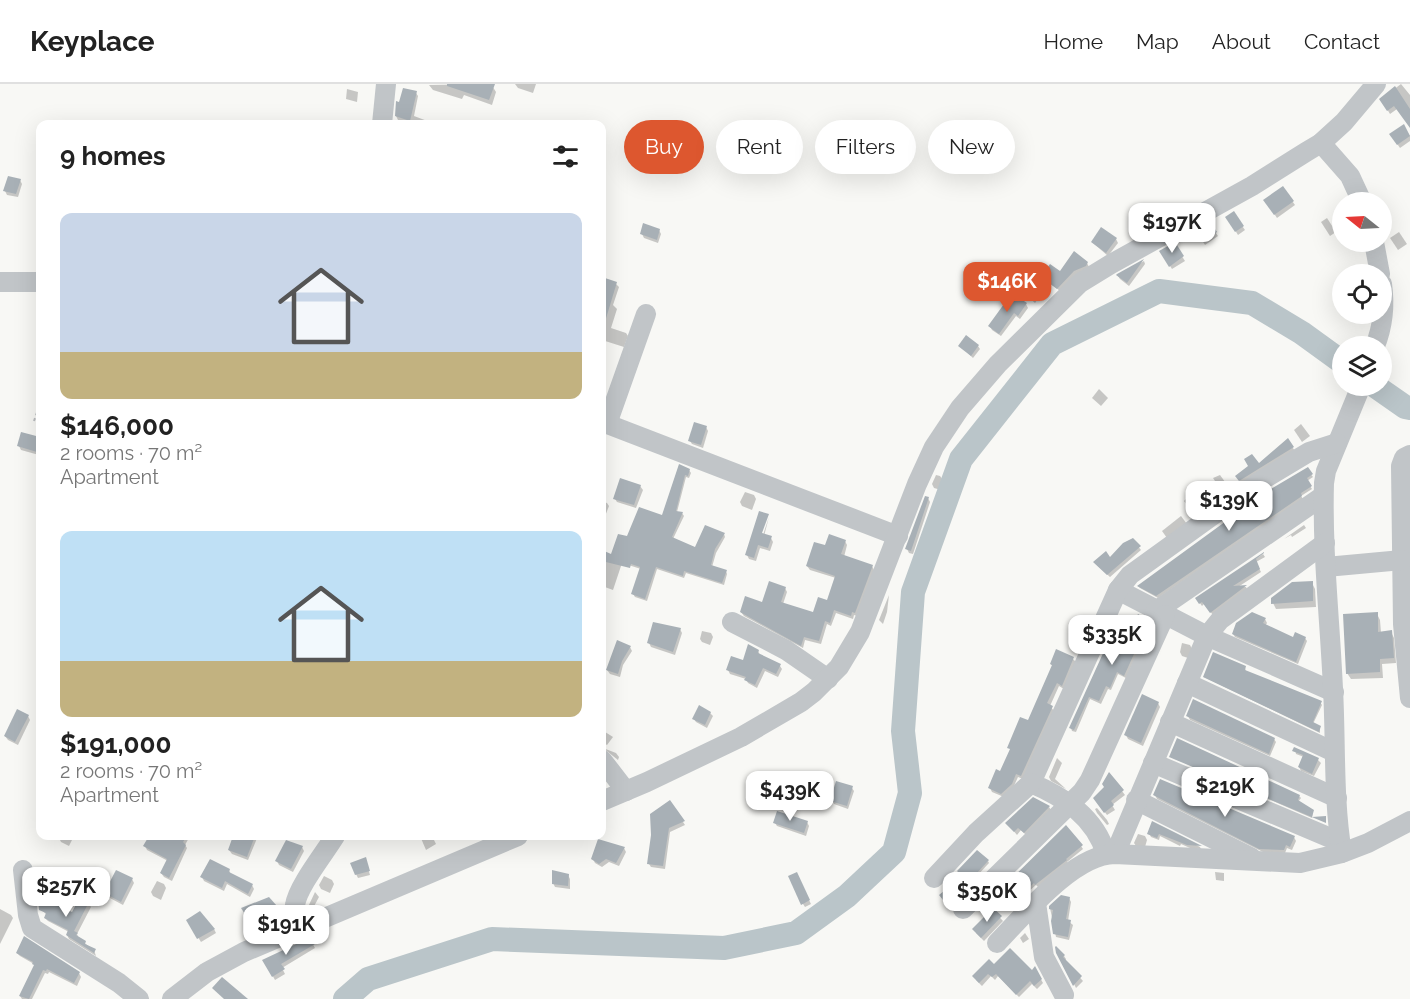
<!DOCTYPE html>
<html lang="en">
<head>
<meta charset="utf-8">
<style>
  :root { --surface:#fff; --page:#f2f2f2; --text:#222; --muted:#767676; --line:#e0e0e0; --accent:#dd572f }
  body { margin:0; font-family:Raleway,sans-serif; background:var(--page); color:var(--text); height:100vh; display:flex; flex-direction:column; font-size:22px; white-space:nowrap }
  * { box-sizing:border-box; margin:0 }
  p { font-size:20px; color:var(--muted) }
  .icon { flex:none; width:33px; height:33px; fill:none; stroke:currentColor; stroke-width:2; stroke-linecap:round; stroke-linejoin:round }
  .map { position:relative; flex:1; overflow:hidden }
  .panel { position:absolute; left:36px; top:36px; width:570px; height:720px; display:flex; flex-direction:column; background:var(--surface); border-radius:12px; box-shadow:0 6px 24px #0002 }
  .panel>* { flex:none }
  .banner { position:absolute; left:624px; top:36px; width:570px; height:54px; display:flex; gap:12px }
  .needle { width:39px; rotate:288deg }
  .buttons { position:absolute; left:1332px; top:108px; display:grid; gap:12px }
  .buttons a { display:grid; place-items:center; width:60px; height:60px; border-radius:50%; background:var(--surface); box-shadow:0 6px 24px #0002; font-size:30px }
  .price { position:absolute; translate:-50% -51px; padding:0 14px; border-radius:12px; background:#fff; color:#222; font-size:20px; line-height:39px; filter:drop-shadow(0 2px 3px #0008) }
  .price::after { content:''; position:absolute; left:50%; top:36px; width:18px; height:14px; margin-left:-9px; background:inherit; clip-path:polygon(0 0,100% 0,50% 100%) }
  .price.selected { background:var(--accent); color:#fff }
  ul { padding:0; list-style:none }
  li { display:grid; align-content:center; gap:12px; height:318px; padding:0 24px }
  li span { display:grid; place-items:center; height:186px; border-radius:12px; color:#555 }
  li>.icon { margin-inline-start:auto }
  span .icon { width:108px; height:108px; fill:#fffc; stroke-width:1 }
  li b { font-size:26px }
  h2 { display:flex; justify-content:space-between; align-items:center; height:72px; padding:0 24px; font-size:26px }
  .chip { padding:0 21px; border-radius:27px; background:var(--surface); box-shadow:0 6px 24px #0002; font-size:21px; line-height:54px }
  .chip.selected { background:var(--accent); color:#fff }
  header { display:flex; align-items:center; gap:36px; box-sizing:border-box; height:84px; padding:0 30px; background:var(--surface); border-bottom:2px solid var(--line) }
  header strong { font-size:28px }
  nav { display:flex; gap:33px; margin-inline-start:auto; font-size:21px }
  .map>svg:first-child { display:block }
  .shadow { fill:#0003 }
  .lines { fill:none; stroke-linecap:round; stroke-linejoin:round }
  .river { stroke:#bac5c9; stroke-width:24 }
  .building { fill:#a8b0b6 }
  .path { stroke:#bbbec0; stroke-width:2; stroke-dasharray:3 3; stroke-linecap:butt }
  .minor { stroke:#c1c5c8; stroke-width:20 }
</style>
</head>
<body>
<header>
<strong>Keyplace</strong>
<nav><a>Home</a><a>Map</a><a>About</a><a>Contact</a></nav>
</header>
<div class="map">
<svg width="1410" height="915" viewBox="0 0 1410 915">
  <rect width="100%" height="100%" fill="#f8f8f5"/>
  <g class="shadow">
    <polygon points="491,0 496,8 492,21 464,11 462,15 433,6 429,1"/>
    <polygon points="515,0 536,0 533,9 518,4"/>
    <polygon points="1401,0 1410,11 1410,36 1397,25 1390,30 1381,15"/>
    <polygon points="347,5 358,8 357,18 346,15"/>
    <polygon points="416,9 418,12 414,32 430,38 432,40 404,40 405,38 398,36 396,32 400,20"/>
    <polygon points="1403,42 1410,52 1410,57 1400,64 1391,51"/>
    <polygon points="20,96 22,100 18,113 7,111 5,107"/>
    <polygon points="1283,104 1295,121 1277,134 1265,116"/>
    <polygon points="1233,129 1245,146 1238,151 1227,133"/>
    <polygon points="1327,134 1336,148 1330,152 1321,138"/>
    <polygon points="1210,141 1218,152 1205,161 1197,148"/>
    <polygon points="659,146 661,150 658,159 644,154 642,150"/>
    <polygon points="1399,148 1407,160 1398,166 1390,154"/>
    <polygon points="1116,155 1118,159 1108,172 1092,158"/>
    <polygon points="1174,160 1185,177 1172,185 1161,168"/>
    <polygon points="1144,177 1145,180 1129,202 1120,195 1118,192"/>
    <polygon points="1087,179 1089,183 1060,207 1043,193 1060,189"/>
    <polygon points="992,193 994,197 986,208 974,197"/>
    <polygon points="602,195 616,200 619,203 613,221 617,225 611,244 626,249 628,252 624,263 602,256 602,219 604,211 602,211"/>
    <polygon points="1041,205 1043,208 1035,219 1024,209"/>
    <polygon points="1026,220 1028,224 1020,235 1016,232 1001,252 992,246 990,242"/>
    <polygon points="960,262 978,262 980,265 973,274"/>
    <polygon points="1099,305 1108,314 1101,322 1092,314"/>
    <polygon points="1301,340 1310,352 1302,358 1294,346"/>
    <polygon points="706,343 708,347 703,364 692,360 690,357"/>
    <polygon points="22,350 40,354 39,371 21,366 19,362"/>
    <polygon points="1288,357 1295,367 1242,400 1237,392 1259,381"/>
    <polygon points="680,382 689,386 691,389 689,394 686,393 677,428 682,429 684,432 673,455 696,464 724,450 725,453 716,469 712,483 726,487 727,490 724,501 686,489 684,494 657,485 647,517 635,513 633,510 641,485 622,479 613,506 602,502 602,468 612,472 627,453 663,433"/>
    <polygon points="1307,385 1313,393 1307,397 1312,405 1301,412 1303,415 1158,514 1140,504 1138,502"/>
    <polygon points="936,391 940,392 943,396 941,406 934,404 932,400"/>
    <polygon points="1220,391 1228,402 1221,406 1213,394"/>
    <polygon points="640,402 643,406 636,424 617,418 615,415"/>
    <polygon points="745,408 754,411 756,415 752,426 742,422 740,418"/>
    <polygon points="1206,408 1215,420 1208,425 1200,413"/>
    <polygon points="1189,412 1198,422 1191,426 1184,417"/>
    <polygon points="928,414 930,418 913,470 909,469 907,465"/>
    <polygon points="602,417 607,419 609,422 602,440"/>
    <polygon points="1181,432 1187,440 1167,454 1162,447"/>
    <polygon points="769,433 764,452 771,454 773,458 770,467 760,464 756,477 749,475 747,471 758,456 761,457"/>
    <polygon points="1304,441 1306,444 1292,453 1291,451 1284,455"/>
    <polygon points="1133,456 1141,466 1110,493 1097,481 1110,475"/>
    <polygon points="845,457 847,461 844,473 872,482 874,486 857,532 854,531 853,535 836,529 831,542 827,540 821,560 805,556 803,564 744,532 741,528 763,519 785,504 787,508 783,520 814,530 828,518 836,494 810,486 807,482 826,463"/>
    <polygon points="1263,470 1265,473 1256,478 1261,488 1238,503 1246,503 1247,505 1213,531 1204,520 1202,522 1197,515"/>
    <polygon points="1312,499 1315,505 1316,523 1276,525 1273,519"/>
    <polygon points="889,511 887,528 883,540 879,536"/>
    <polygon points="1377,530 1380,536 1381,549 1391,548 1394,554 1396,579 1382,580 1383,594 1351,595 1347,589"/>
    <polygon points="1265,535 1267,539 1265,542 1294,555 1305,554 1307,557 1298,580 1235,553 1233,550"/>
    <polygon points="1148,538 1150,541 1126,594 1118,590 1111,606 1108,605 1101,620 1090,615 1076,648 1072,647 1071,644 1105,567 1119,573"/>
    <polygon points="680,545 682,549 675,571 651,563 649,559"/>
    <polygon points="702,547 711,549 713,553 710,561 702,558 700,555"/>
    <polygon points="1182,559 1190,561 1192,565 1188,574 1182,572 1180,568"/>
    <polygon points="630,563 632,567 623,581 620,593 610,590 607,586"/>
    <polygon points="758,567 760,571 780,582 782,585 778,593 765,587 757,604 748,599 746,595 730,590 728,586 744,578"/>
    <polygon points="1057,567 1073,575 1076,578 1064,605 1059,602 1050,622 1054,627 1023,695 1018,693 1013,704 1004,713 992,708 990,704 1001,689 1029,638 1053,583 1051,580"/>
    <polygon points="1245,584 1246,588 1320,618 1322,621 1313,640 1320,643 1320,649 1204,593"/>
    <polygon points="1158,619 1160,623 1143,662 1128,655 1126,651"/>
    <polygon points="710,629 713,632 707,644 696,638 694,635"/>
    <polygon points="28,632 30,636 18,661 8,656 5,652"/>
    <polygon points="1188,632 1274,655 1276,658 1270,672 1190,636"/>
    <polygon points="602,646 613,653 607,661 602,658"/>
    <polygon points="603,664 616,669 619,673 618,676"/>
    <polygon points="1295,665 1318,676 1321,679 1314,692 1301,687 1299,683 1304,673 1296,670"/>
    <polygon points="1171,673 1299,712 1301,714 1298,718 1313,727 1312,734"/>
    <polygon points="1057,674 1062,679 1055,695 1066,705 1051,697 1049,693"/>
    <polygon points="1109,690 1125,711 1112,721 1115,726 1107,731 1097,718 1106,704"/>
    <polygon points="852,704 854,707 848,725 834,720 832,716"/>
    <polygon points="1155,711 1294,753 1296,757 1292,766 1287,764 1285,769 1263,768 1157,715"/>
    <polygon points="670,718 685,741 670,748 665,785 651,783 649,780"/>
    <polygon points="1049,723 1051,726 1026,751 1021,746 1017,751 1007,739"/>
    <polygon points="1097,724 1107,736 1109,740 1107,741 1097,729 1095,725"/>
    <polygon points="807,738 809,742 806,752 777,742 775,739"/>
    <polygon points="1153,739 1200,763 1201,765 1190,764 1181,760 1180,762 1160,752 1159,756 1151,753 1149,749"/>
    <polygon points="1138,750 1145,752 1147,756 1145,763 1136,762 1134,759"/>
    <polygon points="60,752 74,752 69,762 61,758 59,754"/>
    <polygon points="150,752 190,752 185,761 187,764 172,797 164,793 161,789 168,777 147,766 145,762"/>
    <polygon points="235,752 258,752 248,776 232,770 229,766"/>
    <polygon points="420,752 441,752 434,756 436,760 426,766"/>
    <polygon points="599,756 624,764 626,768 619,782 609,778 602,783 595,779 593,775"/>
    <polygon points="1081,762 1083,765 1067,778 1068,780 1038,803 1036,801 1020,815 1009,803"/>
    <polygon points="302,763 304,767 293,788 279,781 277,777"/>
    <polygon points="366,777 370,791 358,794 356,790"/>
    <polygon points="988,777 989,779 949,822 943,814 964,793"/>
    <polygon points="229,786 231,791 252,801 254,805 250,813 227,800 224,807 204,797 202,793"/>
    <polygon points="1215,788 1224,789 1224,797 1216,796"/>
    <polygon points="796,790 811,820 805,823 803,820"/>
    <polygon points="568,791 570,795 570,805 555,803 553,799"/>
    <polygon points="324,792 332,796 334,800 330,809 321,805 319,801"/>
    <polygon points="132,795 134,799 123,821 108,813 106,809"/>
    <polygon points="157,797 164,800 166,804 161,816 153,812 151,808"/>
    <polygon points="315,808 319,813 311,828 308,823"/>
    <polygon points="1069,814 1071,818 1068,837 1073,841 1069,856 1056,853 1050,824"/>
    <polygon points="269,815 277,826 255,843 243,825"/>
    <polygon points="992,816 994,820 986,828 983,824"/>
    <polygon points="88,819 91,823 77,850 79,855 94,866 96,872 69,855 67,851 69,848 48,837 45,834 47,831 41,825 72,830"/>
    <polygon points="0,825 11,831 13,834 0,860"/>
    <polygon points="993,826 1003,837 984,857 976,849"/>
    <polygon points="188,837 214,845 216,849 201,858"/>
    <polygon points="1025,849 1029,855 1023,859 1020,854"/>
    <polygon points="310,855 315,864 282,884 285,890 275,896 264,876"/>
    <polygon points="1056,864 1064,872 1066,875 1065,877 1083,897 1076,904"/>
    <polygon points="17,869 79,889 81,893 77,902 49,888 48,890 45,889 32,915 22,915 20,912 35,883 34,880 20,872"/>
    <polygon points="994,882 1032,888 1035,885 1043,899 1037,905 1032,900 1019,913 998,892 995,896 991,892 982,902 976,896"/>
  </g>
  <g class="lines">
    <g class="river">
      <polyline points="1375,302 1405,323 1410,324"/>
      <polyline points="345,915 368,895 492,855 724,864 796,849 847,812 894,768 910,709 903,647 913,508 961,375 1052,260 1159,207 1252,219 1302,249 1342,278"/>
    </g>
  </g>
  <g class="building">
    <polygon points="447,0 495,0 489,16 447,2"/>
    <polygon points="1395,2 1410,25 1410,44 1394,22 1387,27 1379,15"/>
    <polygon points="403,4 417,7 410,37 395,32 396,17 399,18"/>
    <polygon points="1404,40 1410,52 1397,61 1389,50"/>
    <polygon points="8,92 21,95 16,110 3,107"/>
    <polygon points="1283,102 1294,117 1274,131 1263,116"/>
    <polygon points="1234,127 1244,142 1235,148 1225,133"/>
    <polygon points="643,139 660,145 657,156 640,150"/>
    <polygon points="1211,139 1217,148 1202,158 1195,148"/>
    <polygon points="1101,143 1117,154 1106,169 1091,158"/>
    <polygon points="1175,158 1184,172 1169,183 1159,167"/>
    <polygon points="1074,167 1088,178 1086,182 1074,187 1057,205 1041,193 1050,180 1060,187"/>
    <polygon points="1144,175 1127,199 1116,191 1117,190"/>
    <polygon points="982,184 993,192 984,205 973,197"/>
    <polygon points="602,193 617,198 604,241 602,240"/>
    <polygon points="1032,196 1042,204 1033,216 1023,209"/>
    <polygon points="1012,209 1027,219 1018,232 1014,229 999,250 988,242"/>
    <polygon points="966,251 979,261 971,272 958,262"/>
    <polygon points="694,338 707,342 701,361 688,357"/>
    <polygon points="21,348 40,353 37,368 17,362"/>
    <polygon points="1288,354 1294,363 1239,397 1235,392 1248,382 1244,375 1252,370 1259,379"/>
    <polygon points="679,380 690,385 688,392 685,391 676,427 683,428 672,453 695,463 705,441 725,449 715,465 711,481 727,486 722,499 684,487 683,492 656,483 645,515 631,510 640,483 631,480 630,484 602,477 602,466 611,470 618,450 627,452 639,423 662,431"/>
    <polygon points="1308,383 1313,390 1307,394 1312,402 1301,409 1302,412 1156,512 1137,502 1266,408"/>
    <polygon points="620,394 641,401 634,421 613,415"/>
    <polygon points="925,412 929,413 911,467 905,465"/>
    <polygon points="759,427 769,430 762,449 772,452 768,464 758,461 754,474 745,471"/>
    <polygon points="829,450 846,456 841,470 873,481 855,529 852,528 851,532 834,526 830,539 825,537 819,557 804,553 801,562 740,528 745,512 762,518 769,497 786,503 781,518 813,528 818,513 827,516 835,492 806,482 814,458 825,461"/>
    <polygon points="1133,454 1141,462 1107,491 1093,478 1106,467 1110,473 1123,459"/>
    <polygon points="1264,468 1264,469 1256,475 1260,485 1233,502 1247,501 1210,529 1202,518 1199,520 1195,514"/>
    <polygon points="1313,497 1313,517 1271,520 1271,514 1292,498"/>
    <polygon points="1252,528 1266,534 1263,539 1293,553 1295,548 1306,553 1296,578 1232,550 1236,539"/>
    <polygon points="1378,528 1378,548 1392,546 1394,574 1380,575 1380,588 1346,590 1343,530"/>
    <polygon points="1138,530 1149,537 1124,592 1117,588 1110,604 1106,602 1099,617 1089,613 1074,646 1069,644 1105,565 1118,571"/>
    <polygon points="653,538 681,544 673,568 647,559"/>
    <polygon points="617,556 631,562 622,577 618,590 606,586"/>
    <polygon points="748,560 759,566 758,569 781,580 776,590 763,584 755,601 744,596 746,593 726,586 731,572 743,576"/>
    <polygon points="1056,565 1074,573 1062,602 1057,599 1047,619 1053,622 1021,692 1016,690 1012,700 1001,710 988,704 996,685 1000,687 1010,665 1007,664 1020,633 1028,636 1052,581 1050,580"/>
    <polygon points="1213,568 1246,582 1245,586 1322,617 1313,638 1321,642 1319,648 1203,593"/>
    <polygon points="1142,610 1159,618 1141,659 1124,651"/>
    <polygon points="1193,615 1275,654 1269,670 1186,632"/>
    <polygon points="699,621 711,628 705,641 692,635"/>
    <polygon points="17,625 29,631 15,658 4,652"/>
    <polygon points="1177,654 1300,711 1298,716 1314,726 1312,733 1326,732 1326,739 1169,673"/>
    <polygon points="1294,663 1319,674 1312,690 1298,683 1303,671 1292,667"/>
    <polygon points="1109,688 1124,706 1111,717 1114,721 1104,729 1093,714 1104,703 1102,700"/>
    <polygon points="1160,695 1295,752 1290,763 1286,761 1284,766 1259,765 1153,711"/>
    <polygon points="836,697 853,702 847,722 830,717"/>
    <polygon points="1033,713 1050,722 1024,749 1018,744 1014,748 1005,739"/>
    <polygon points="670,716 685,737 669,744 663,782 647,780 651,751 650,730"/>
    <polygon points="777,727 808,737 804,749 773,739"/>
    <polygon points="1152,737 1202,762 1187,761 1159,750 1157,754 1147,750"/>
    <polygon points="1066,741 1083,761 1066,775 1067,776 1035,801 1034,799 1018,813 1006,800"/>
    <polygon points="149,752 187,752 183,758 186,761 169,794 160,789 167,775 143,762"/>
    <polygon points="233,752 255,752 247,773 228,766"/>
    <polygon points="598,755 625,763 616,779 606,775 599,780 591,775"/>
    <polygon points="286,756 303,762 291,785 275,777"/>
    <polygon points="977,766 989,776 947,821 939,811 962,792 957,787"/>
    <polygon points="366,773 370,787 355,791 350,779"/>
    <polygon points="210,775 230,785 229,788 253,800 248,810 225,797 222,804 200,793"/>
    <polygon points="116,786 133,794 121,818 104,809"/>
    <polygon points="552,786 569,790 568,802 552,800"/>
    <polygon points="797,788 810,816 801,821 788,792"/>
    <polygon points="1061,811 1070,813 1066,835 1071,836 1068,853 1053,850 1051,837 1053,826 1049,825 1049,822"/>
    <polygon points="38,812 72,828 80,813 89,818 74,847 78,849 76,851 86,857 85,860 96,865 94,869 66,851 68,846 44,834 46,829 39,826"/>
    <polygon points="269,813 277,822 252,841 241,824"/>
    <polygon points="993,824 1002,832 981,854 972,845"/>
    <polygon points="200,827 215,845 197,855 186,836"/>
    <polygon points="24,852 80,888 74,899 47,885 46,887 43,886 29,915 19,912 34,881 32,880 33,878 16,869"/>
    <polygon points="311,853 315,860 281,880 285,885 272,893 262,876"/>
    <polygon points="1056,862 1065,871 1063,873 1082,892 1073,902 1056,869 1055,863"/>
    <polygon points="1010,864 1032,886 1035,882 1042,895 1034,902 1030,897 1016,911 996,890 992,893 988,890 979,899 972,892 989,875 994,880"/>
    <polygon points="222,893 248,915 224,915 212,904"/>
  </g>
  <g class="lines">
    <polyline class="path" points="34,337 40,320"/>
    <g class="minor">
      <polyline points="382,40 386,0"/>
      <polyline points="1321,59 1350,92 1362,118"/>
      <polyline points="1374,158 1380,190"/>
      <polyline points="0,198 40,198"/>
      <path d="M 1375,262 C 1383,242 1385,221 1382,200"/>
      <polyline points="602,338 898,452"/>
      <polyline points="607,340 646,230"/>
      <polyline points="1410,371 1404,374 1401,382 1403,540 1410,614"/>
      <polyline points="1326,483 1402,476"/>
      <polyline points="1118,506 1207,552 1334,608"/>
      <polyline points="1156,527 1323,412"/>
      <polyline points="732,538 786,566 828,595"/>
      <polyline points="1187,599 1334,668"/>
      <polyline points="1170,638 1337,714"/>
      <polyline points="602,676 626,707"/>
      <polyline points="1153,679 1340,758"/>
      <polyline points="1136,716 1252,774"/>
      <polyline points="602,717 647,698 741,653 801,618 814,608 839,583 860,548 917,400 934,363 960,324 998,280 1080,199 1111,180 1252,102 1306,68 1321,59 1344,38 1376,0"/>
      <path d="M 1342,769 C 1333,715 1336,659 1333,605 C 1330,537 1322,468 1324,399 L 1326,387 L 1361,302"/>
      <path d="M 1106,770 C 1095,733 1064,713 1031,699 L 1118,506 L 1130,491 L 1259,398 L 1309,368 L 1337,359"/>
      <polyline points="1115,770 1207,552 1220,536 1325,459"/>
      <polyline points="23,786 28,831 32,844 119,899 139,915"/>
      <polyline points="934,794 976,749 1031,699"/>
      <polyline points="1036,819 1044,873 1064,911"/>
      <polyline points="963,825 1082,708 1090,696 1165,531"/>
      <path d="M 300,844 C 297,837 293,830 295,821 C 298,802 324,770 335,752"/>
      <path d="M 997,859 C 1024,831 1074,770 1115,770 L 1300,779 L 1342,769 L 1368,759 L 1410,737"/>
      <polyline points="172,915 207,888 244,868 518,752"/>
    </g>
  </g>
</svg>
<div class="buttons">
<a><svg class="needle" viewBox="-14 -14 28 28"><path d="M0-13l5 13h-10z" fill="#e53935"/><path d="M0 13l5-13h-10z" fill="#767676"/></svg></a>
<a><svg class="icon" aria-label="locate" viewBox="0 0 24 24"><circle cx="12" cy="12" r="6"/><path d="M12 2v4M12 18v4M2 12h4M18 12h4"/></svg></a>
<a><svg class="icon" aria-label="layers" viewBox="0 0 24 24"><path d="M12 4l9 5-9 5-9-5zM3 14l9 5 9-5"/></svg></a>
</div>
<b class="price" style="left:1172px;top:170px">$197K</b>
<b class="price selected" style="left:1007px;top:229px">$146K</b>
<b class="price" style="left:1229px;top:448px">$139K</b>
<b class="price" style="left:1112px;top:582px">$335K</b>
<b class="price" style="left:1225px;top:734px">$219K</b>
<b class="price" style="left:790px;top:738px">$439K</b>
<b class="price" style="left:66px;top:834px">$257K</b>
<b class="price" style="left:987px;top:839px">$350K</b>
<b class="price" style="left:286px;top:872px">$191K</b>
<div class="banner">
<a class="chip selected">Buy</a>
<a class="chip">Rent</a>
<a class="chip">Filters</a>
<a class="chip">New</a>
</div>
<section class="panel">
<h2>9 homes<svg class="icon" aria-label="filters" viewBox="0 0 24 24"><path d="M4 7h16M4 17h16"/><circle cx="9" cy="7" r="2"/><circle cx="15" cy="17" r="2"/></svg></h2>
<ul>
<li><span style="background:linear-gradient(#c9d6e8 75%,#c2b280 0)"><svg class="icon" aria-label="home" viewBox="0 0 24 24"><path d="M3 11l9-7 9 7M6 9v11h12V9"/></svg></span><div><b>$146,000</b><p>2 rooms · 70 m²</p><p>Apartment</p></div></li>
<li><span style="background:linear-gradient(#bfe0f5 70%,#c2b280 0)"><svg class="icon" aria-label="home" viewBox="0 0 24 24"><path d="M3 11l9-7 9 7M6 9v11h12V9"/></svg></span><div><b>$191,000</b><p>2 rooms · 70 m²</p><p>Apartment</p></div></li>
</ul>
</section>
</div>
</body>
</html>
